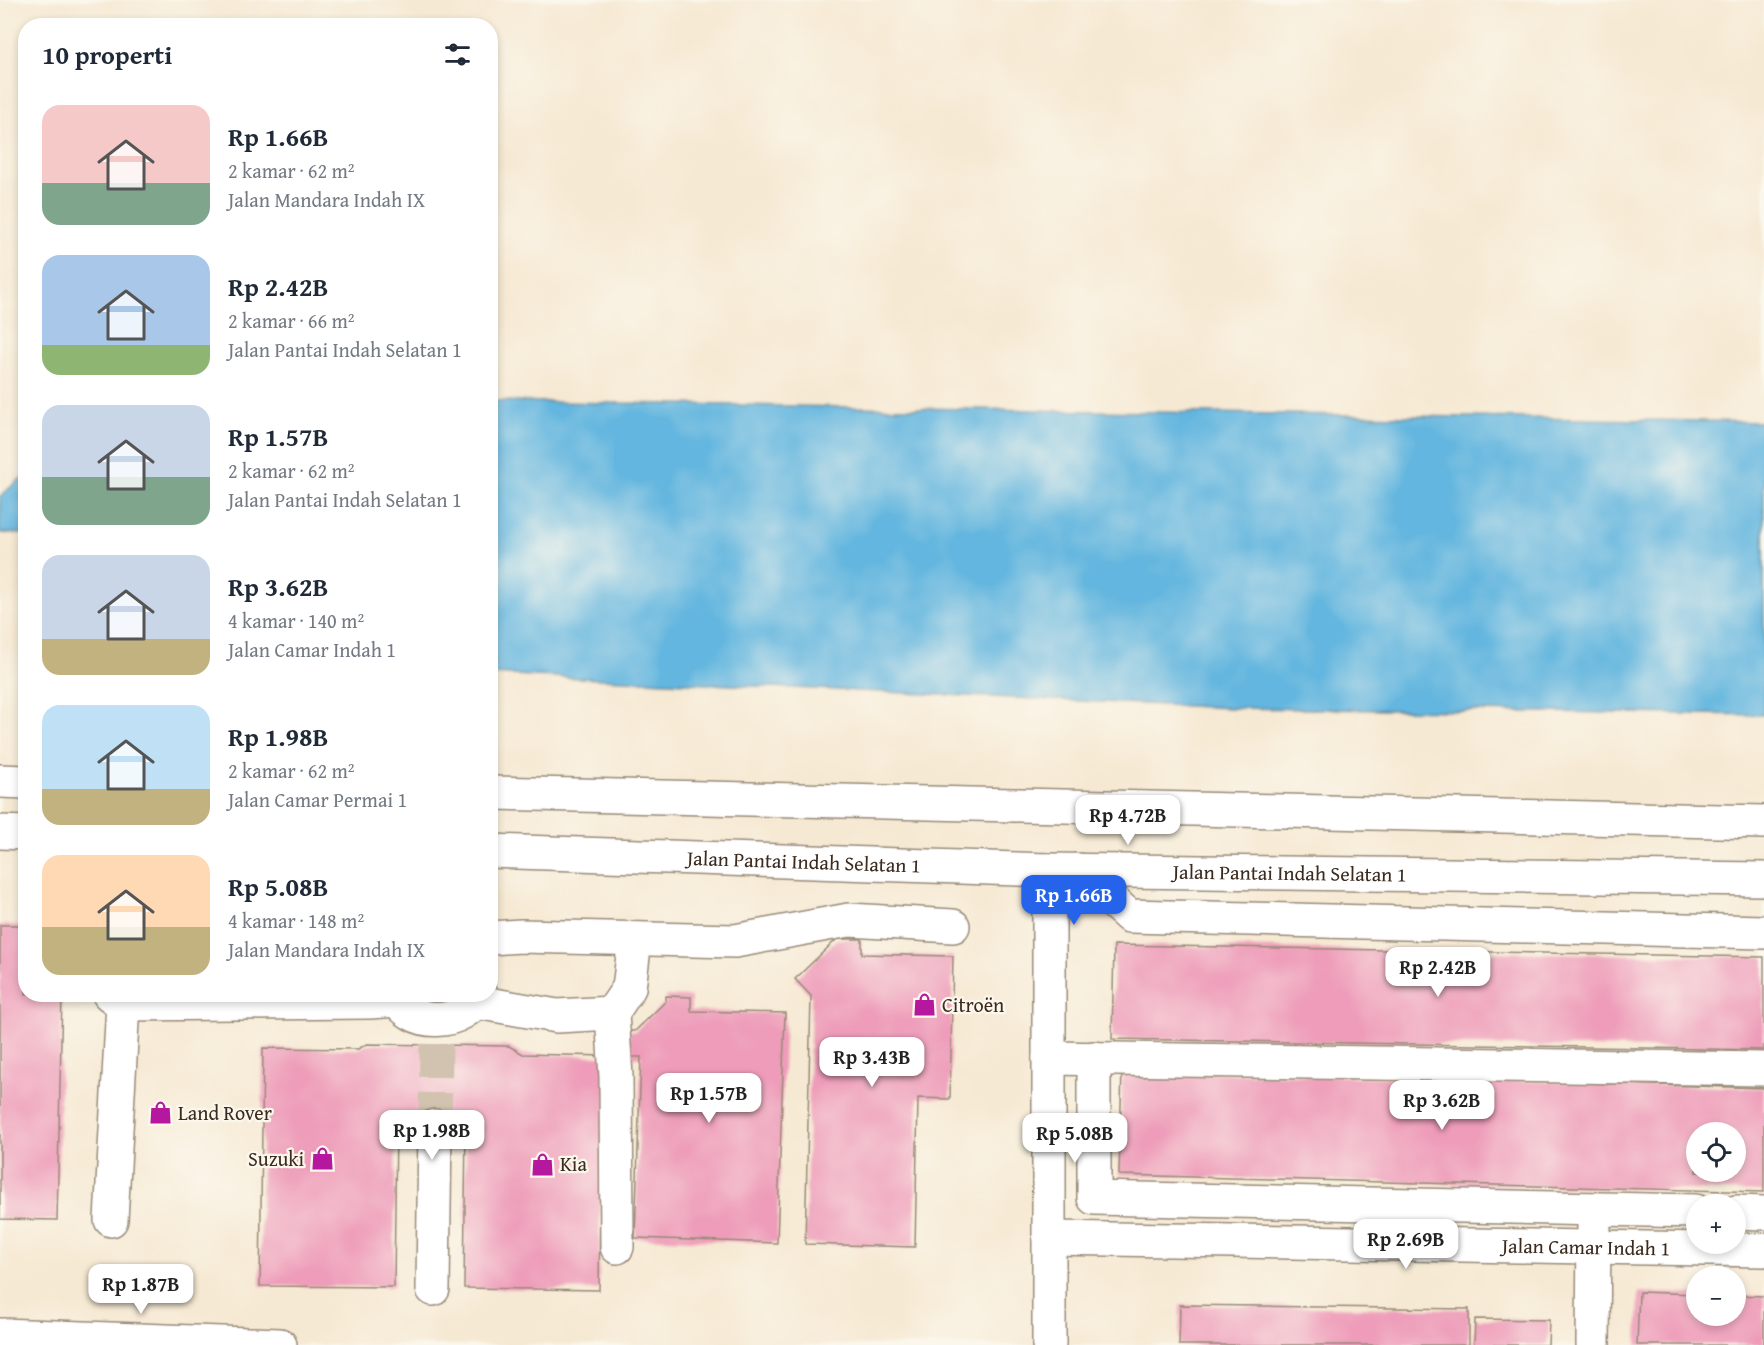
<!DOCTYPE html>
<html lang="id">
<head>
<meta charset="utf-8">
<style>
  :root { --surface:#fff; --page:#f6f6f7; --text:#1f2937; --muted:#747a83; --accent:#2563eb }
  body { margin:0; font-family:"Gentium Book Plus",serif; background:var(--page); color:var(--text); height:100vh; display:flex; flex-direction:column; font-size:22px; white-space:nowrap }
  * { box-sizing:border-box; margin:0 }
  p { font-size:20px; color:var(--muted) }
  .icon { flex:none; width:33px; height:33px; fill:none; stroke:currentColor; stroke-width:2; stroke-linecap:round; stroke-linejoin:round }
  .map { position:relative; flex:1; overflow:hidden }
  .details { position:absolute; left:18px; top:18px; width:480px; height:984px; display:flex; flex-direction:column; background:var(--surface); border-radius:24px; box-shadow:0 3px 9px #0003 }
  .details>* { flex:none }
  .buttons { position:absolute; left:1686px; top:1122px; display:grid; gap:12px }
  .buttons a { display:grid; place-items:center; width:60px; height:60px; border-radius:50%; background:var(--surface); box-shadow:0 3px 9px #0003; font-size:30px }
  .price { position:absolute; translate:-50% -51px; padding:0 14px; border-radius:12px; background:#fff; color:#222; font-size:20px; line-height:39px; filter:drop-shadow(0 2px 3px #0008) }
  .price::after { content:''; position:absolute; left:50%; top:36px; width:18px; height:14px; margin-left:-9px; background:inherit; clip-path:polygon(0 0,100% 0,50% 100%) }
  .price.current { background:var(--accent); color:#fff }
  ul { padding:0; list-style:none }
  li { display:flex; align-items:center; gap:18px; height:150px; padding:0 24px }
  li span { display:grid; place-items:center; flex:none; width:168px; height:120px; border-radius:18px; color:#555 }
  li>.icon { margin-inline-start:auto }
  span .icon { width:72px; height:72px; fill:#fffc; stroke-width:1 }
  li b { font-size:26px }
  h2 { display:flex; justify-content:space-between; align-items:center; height:72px; padding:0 24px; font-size:26px }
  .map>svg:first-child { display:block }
  .water { fill:#63b6df; stroke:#4f707e; stroke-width:1.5 }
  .building { fill:#ee9cb9; fill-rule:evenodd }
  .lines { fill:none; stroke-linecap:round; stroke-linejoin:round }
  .minor-tunnel { stroke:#d1c3af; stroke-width:33; stroke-dasharray:33 16; stroke-linecap:butt }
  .minor-casing { stroke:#988a78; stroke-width:36 }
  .minor { stroke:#fff; stroke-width:33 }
  .labels { text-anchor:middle; stroke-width:4.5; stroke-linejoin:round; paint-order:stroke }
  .street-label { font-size:20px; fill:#3b2a1e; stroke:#fbf7ec }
  .poi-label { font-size:20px; fill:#3b2a1e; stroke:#fbf7ec; text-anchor:start }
</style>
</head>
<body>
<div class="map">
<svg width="1764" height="1345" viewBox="0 0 1764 1345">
  <rect width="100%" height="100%" fill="#fbf7ec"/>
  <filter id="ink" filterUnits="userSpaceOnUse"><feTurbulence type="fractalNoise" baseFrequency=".0167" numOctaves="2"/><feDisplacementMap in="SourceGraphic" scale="12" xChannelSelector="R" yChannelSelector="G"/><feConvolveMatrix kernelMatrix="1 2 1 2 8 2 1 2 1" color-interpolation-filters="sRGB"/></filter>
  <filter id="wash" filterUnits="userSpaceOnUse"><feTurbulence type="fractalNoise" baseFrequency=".008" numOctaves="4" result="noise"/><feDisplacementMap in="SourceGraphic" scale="24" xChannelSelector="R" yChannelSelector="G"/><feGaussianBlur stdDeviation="1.35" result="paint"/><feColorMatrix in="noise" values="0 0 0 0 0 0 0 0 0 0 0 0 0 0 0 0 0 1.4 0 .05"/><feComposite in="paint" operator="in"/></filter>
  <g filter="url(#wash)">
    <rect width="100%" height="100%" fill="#f6e9d3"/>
    <g class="water">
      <polygon points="491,401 1764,422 1764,715 1231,708 491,674"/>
      <polygon points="25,475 25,534 0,533 0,496"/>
    </g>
    <g id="blocks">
      <g class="building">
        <polygon points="0,925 26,925 26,994 62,994 57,1220 0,1219"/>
        <polygon points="837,939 862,939 862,954 953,956 950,1099 918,1098 915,1247 805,1244 811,996 795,979"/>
        <polygon points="1114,945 1764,957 1764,1050 1112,1039"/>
        <polygon points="666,996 691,997 691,1011 785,1013 777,1243 635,1238 641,1057 628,1057 629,1031 635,1031 666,1001"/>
        <polygon points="367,1044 509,1046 523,1054 607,1056 605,1196 600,1201 599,1290 464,1288 466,1126 396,1126 394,1287 260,1286 263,1048 358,1049"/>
        <path d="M 1122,1070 L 1764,1088 L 1764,1192 L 1119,1175 ZM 1696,1132 L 1736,1132 L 1736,1172 L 1696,1172 Z"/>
        <polygon points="1639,1292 1696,1294 1696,1316 1736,1316 1736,1295 1764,1296 1764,1345 1637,1345"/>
        <polygon points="1180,1305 1469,1309 1469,1345 1179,1345"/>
        <polygon points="1475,1319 1549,1320 1548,1345 1474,1345"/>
      </g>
    </g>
  </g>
  <g filter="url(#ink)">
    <use href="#blocks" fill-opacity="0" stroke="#988a78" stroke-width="1.5"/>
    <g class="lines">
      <polyline class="minor-tunnel" points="435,1126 436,1044"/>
      <defs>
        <g id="minor">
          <polyline points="0,781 26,782"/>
          <polyline points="490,793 1764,822"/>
          <polyline points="0,832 26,833"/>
          <path id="s1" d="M 490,851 L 1049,870 L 1764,879"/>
          <polyline points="1049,870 1049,1345"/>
          <polyline points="1078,870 1129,916 1764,932"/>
          <polyline points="490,938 521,936 735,941 849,920 953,926"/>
          <polyline points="109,994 123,1004 370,1002 397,1000"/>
          <path d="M 395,994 C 409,1030 465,1026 480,994"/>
          <polyline points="476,1002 557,1016 612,1013 629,988 635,940"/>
          <polyline points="612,1013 616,1077 617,1247"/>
          <polyline points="1049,1058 1764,1069"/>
          <polyline points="1094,1058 1094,1198 1696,1211"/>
          <polyline points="1736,1212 1764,1213"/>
          <polyline points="111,1220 123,1004"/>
          <path id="s2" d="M 1049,1238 L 1764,1250"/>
          <polyline points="433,1289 435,1126"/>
          <polyline points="0,1335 280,1345"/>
          <polyline points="1593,1345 1594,1227"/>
        </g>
      </defs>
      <use href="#minor" class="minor-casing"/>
      <use href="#minor" class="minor"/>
    </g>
  </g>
  <defs>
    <symbol id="shop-bare" viewBox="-9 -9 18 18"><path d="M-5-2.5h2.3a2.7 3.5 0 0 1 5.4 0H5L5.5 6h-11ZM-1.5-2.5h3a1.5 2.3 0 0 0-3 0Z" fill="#b5179e" stroke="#fbf7ec" stroke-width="2.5" paint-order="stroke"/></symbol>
  </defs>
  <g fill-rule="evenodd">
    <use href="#shop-bare" x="908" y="988" width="33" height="33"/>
    <use href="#shop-bare" x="144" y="1096" width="33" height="33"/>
    <use href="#shop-bare" x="306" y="1142" width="33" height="33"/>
    <use href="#shop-bare" x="526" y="1148" width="33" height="33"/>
  </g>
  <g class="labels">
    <g class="street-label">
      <text dy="7" stroke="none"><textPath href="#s1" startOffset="314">Jalan Pantai Indah Selatan 1</textPath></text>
      <text dy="7" stroke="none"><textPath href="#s1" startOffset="800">Jalan Pantai Indah Selatan 1</textPath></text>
      <text dy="7" stroke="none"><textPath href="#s2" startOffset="537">Jalan Camar Indah 1</textPath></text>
    </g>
    <g class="poi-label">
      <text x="942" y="1012">Citroën</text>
      <text x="178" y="1120">Land Rover</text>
      <text x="304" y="1166" text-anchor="end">Suzuki</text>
      <text x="560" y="1171">Kia</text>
    </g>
  </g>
</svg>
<div class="buttons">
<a><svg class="icon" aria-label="locate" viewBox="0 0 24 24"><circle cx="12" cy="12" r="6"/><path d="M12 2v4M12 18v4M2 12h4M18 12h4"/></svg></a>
<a>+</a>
<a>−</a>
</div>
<b class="price" style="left:1128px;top:846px">Rp 4.72B</b>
<b class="price current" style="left:1074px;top:926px">Rp 1.66B</b>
<b class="price" style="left:1438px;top:998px">Rp 2.42B</b>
<b class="price" style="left:872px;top:1088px">Rp 3.43B</b>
<b class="price" style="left:709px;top:1124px">Rp 1.57B</b>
<b class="price" style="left:1442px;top:1131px">Rp 3.62B</b>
<b class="price" style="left:432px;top:1161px">Rp 1.98B</b>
<b class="price" style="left:1075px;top:1164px">Rp 5.08B</b>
<b class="price" style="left:1406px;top:1270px">Rp 2.69B</b>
<b class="price" style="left:141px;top:1315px">Rp 1.87B</b>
<section class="details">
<h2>10 properti<svg class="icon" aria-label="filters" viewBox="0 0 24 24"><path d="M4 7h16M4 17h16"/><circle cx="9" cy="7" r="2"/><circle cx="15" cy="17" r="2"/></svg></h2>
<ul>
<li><span style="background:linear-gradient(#f6c9c9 65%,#7fa58c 0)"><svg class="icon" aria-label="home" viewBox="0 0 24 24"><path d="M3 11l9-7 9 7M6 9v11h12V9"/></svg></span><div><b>Rp 1.66B</b><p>2 kamar · 62 m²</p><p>Jalan Mandara Indah IX</p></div></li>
<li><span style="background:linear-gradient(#a9c7e8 75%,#8fb573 0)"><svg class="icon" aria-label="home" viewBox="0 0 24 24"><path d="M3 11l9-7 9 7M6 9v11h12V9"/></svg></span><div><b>Rp 2.42B</b><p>2 kamar · 66 m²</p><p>Jalan Pantai Indah Selatan 1</p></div></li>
<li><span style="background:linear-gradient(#c9d6e8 60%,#7fa58c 0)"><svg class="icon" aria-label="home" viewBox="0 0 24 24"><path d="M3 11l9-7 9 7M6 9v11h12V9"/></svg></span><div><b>Rp 1.57B</b><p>2 kamar · 62 m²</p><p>Jalan Pantai Indah Selatan 1</p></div></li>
<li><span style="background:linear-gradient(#c9d6e8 70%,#c2b280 0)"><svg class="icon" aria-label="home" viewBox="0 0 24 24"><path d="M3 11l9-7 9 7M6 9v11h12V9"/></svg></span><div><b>Rp 3.62B</b><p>4 kamar · 140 m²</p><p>Jalan Camar Indah 1</p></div></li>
<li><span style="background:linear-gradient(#bfe0f5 70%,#c2b280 0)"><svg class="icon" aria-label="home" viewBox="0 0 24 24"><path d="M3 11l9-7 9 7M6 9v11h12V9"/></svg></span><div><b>Rp 1.98B</b><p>2 kamar · 62 m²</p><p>Jalan Camar Permai 1</p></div></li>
<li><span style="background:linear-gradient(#ffd9b3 60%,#c2b280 0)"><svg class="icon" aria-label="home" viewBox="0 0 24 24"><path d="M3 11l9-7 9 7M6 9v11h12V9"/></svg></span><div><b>Rp 5.08B</b><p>4 kamar · 148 m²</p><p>Jalan Mandara Indah IX</p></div></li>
</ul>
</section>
</div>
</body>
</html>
